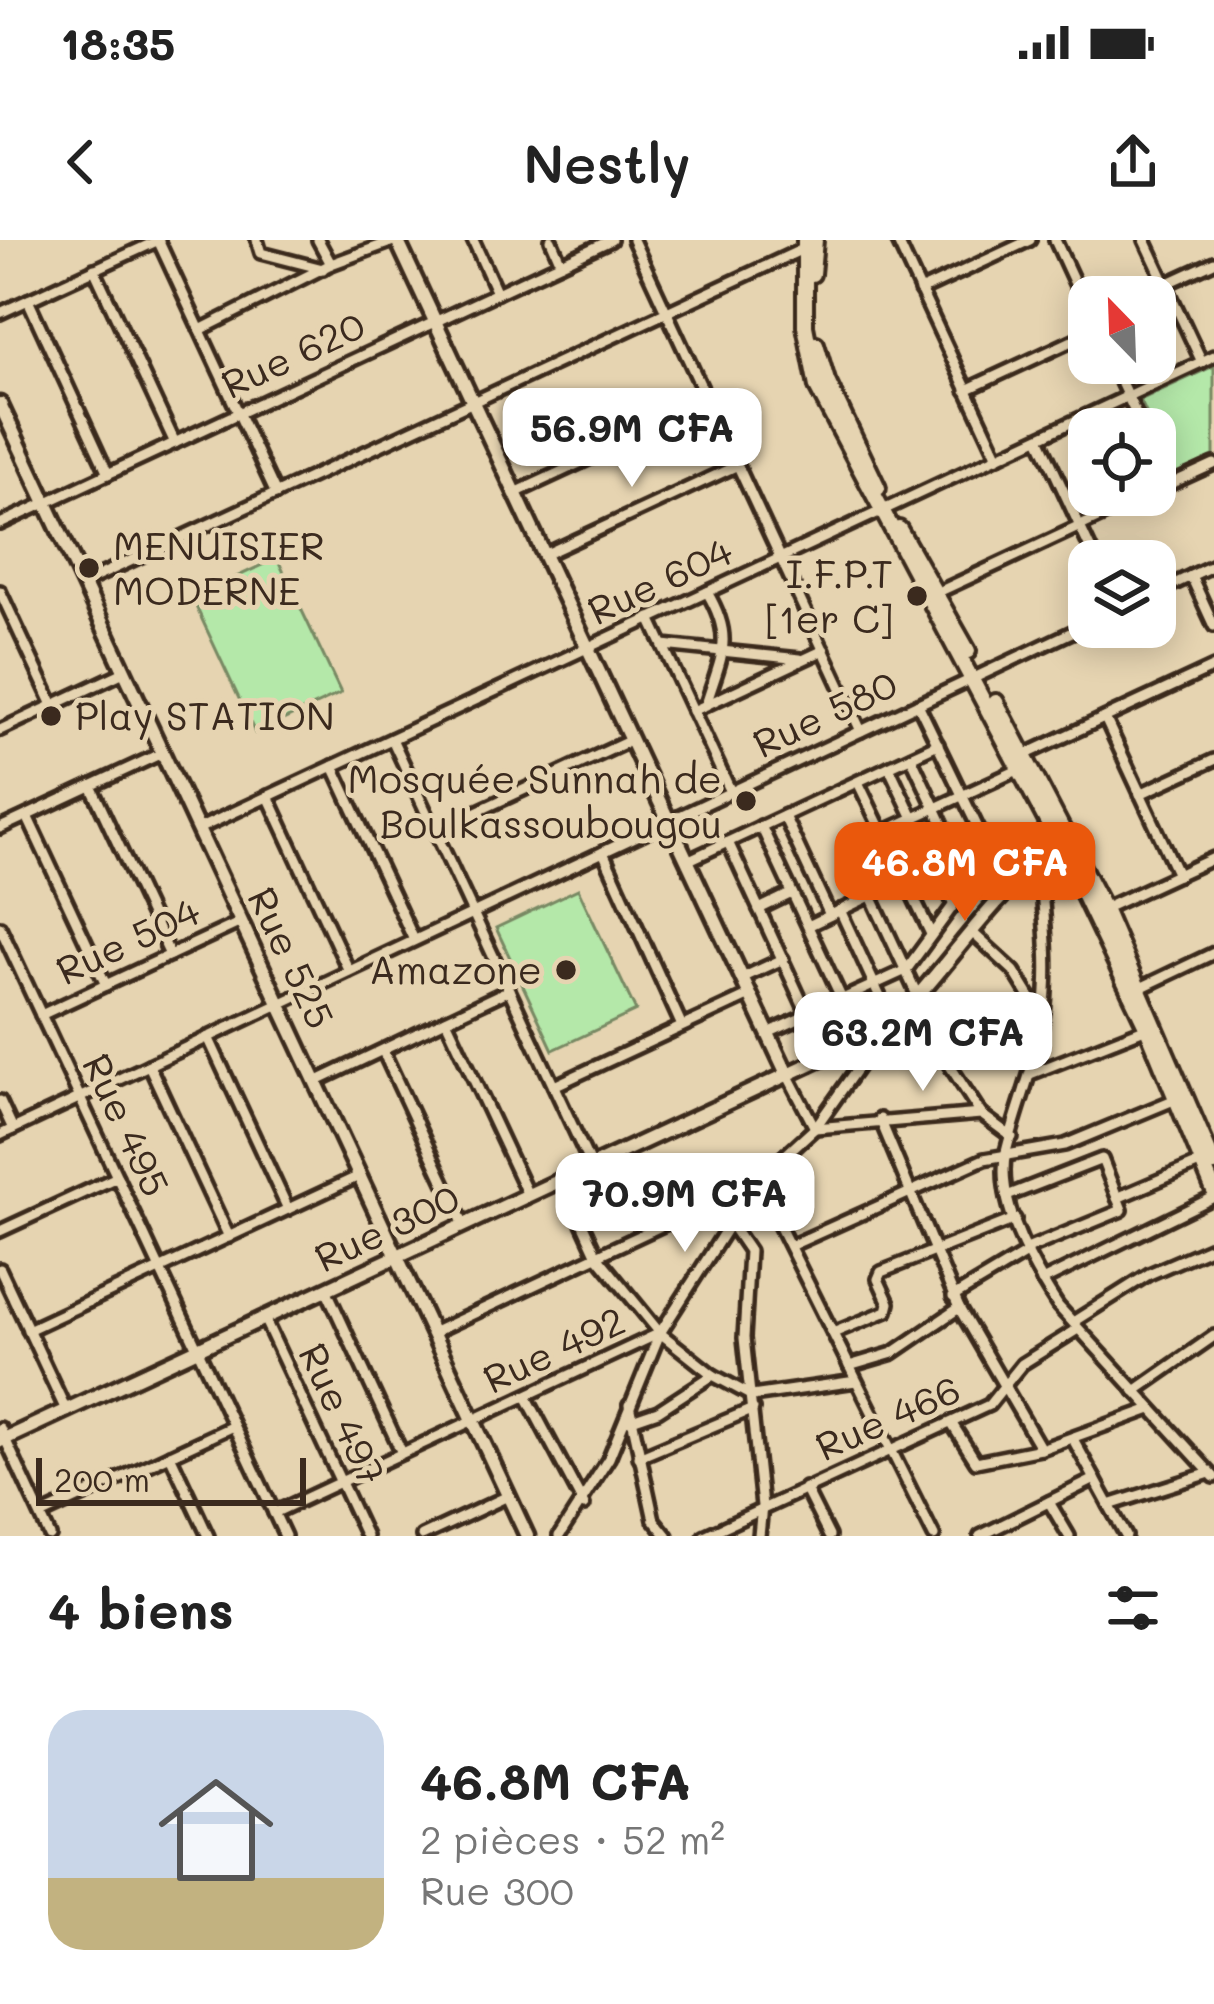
<!DOCTYPE html>
<html lang="fr">
<head>
<meta charset="utf-8">
<style>
  :root { --surface:#fff; --page:#f6f6f6; --text:#222; --muted:#767676; --line:#e0e0e0; --accent:#ea580c }
  body { margin:0; font-family:Mali,sans-serif; background:var(--page); color:var(--text); height:100vh; display:flex; flex-direction:column; font-size:45px; white-space:nowrap }
  * { box-sizing:border-box; margin:0 }
  p { font-size:39px; color:var(--muted) }
  .icon { flex:none; width:66px; height:66px; fill:none; stroke:currentColor; stroke-width:2; stroke-linecap:round; stroke-linejoin:round }
  .map { position:relative; height:1296px; overflow:hidden }
  .panel { display:flex; flex-direction:column; background:var(--surface); flex:1 }
  .panel>* { flex:none }
  .needle { width:78px; rotate:337deg }
  .controls { position:absolute; left:1068px; top:36px; display:grid; gap:24px }
  .controls a { display:grid; place-items:center; width:108px; height:108px; border-radius:24px; background:var(--surface); box-shadow:0 6px 30px #0003; font-size:60px }
  .scale { position:absolute; left:36px; bottom:30px; width:270px; box-sizing:border-box; padding-left:12px; border:6px solid #3b2a1e; border-top:0; font-size:33px; line-height:42px; white-space:nowrap; color:#3b2a1e; -webkit-text-stroke:9px #e6d4b1; paint-order:stroke }
  .price { position:absolute; translate:-50% -102px; padding:0 27px; border-radius:24px; background:#fff; color:#222; font-size:39px; line-height:78px; filter:drop-shadow(0 3px 6px #0008) }
  .price::after { content:''; position:absolute; left:50%; top:72px; width:36px; height:27px; margin-left:-18px; background:inherit; clip-path:polygon(0 0,100% 0,50% 100%) }
  .price.active { background:var(--accent); color:#fff }
  ul { padding:0; list-style:none }
  li { display:flex; align-items:center; gap:36px; height:300px; padding:0 48px }
  li+li { border-top:3px solid var(--line) }
  li span { display:grid; place-items:center; flex:none; width:336px; height:240px; border-radius:36px; color:#555 }
  li>.icon { margin-inline-start:auto }
  span .icon { width:144px; height:144px; fill:#fffc; stroke-width:1 }
  li b { font-size:51px }
  h2 { display:flex; justify-content:space-between; align-items:center; height:144px; padding:0 48px; font-size:51px }
  .status { display:flex; justify-content:space-between; align-items:center; height:84px; padding:0 60px; background:var(--surface); direction:ltr }
  .status svg { height:33px; fill:currentColor }
  header { display:flex; justify-content:space-between; align-items:center; height:156px; padding:0 48px; background:var(--surface); font-size:54px; font-weight:600 }
  .map>svg:first-child { display:block }
  .green { fill:#b4e8a9; stroke:#788964; stroke-width:3 }
  .lines { fill:none; stroke-linecap:round; stroke-linejoin:round }
  .minor-casing { stroke:#3b2a1e; stroke-width:18 }
  .tertiary-casing { stroke:#3b2a1e; stroke-width:21 }
  .secondary-casing { stroke:#3b2a1e; stroke-width:22 }
  .minor { stroke:#e6d4b1; stroke-width:9 }
  .tertiary { stroke:#e6d4b1; stroke-width:12 }
  .secondary { stroke:#e6d4b1; stroke-width:14 }
  .poi-dot { fill:#3b2a1e; stroke:#e6d4b1; stroke-width:4.5 }
  .labels { text-anchor:middle; stroke-width:10; stroke-linejoin:round; paint-order:stroke }
  .street-label { font-size:39px; fill:#3b2a1e; stroke:#e6d4b1 }
  .poi-label { font-size:39px; fill:#3b2a1e; stroke:#e6d4b1; text-anchor:end }
</style>
</head>
<body>
<div class="status"><b>18:35</b><svg viewBox="0 0 49 12"><path d="M0 12V9h3v3zM5 12V6h3v6zM10 12V3h3v9zM15 12V0h3v12zM26 1h20v11H26zM47 4h2v5h-2z"/></svg></div>
<header><svg class="icon" aria-label="back" viewBox="0 0 24 24"><path d="M15 5l-7 7 7 7"/></svg>Nestly<svg class="icon" aria-label="share" viewBox="0 0 24 24"><path d="M12 15V3M7 8l5-5 5 5M5 13v7h14v-7"/></svg></header>
<div class="map">
<svg width="1214" height="1296" viewBox="0 0 1214 1296">
  <rect width="100%" height="100%" fill="#e6d4b1"/>
  <filter id="ink" filterUnits="userSpaceOnUse"><feTurbulence type="fractalNoise" baseFrequency=".00833" numOctaves="2"/><feDisplacementMap in="SourceGraphic" scale="24" xChannelSelector="R" yChannelSelector="G"/><feConvolveMatrix kernelMatrix="1 2 1 2 8 2 1 2 1" color-interpolation-filters="sRGB"/></filter>
  <g filter="url(#ink)">
    <g class="green">
      <polygon points="1214,126 1214,216 1175,234 1140,160"/>
      <polygon points="277,318 341,453 255,493 192,358"/>
      <polygon points="578,649 636,771 553,810 496,688"/>
    </g>
    <g class="lines">
      <defs>
        <g id="minor">
          <polyline points="158,0 276,254"/>
          <polyline points="257,0 261,13 323,29"/>
          <polyline points="318,0 331,24"/>
          <polyline points="473,0 497,53"/>
          <polyline points="551,0 561,23"/>
          <polyline points="633,0 861,491"/>
          <polyline points="897,0 998,217"/>
          <polyline points="1055,0 1089,74"/>
          <polyline points="1145,0 1202,122"/>
          <polyline points="94,29 175,203"/>
          <polyline points="1166,44 1214,22"/>
          <polyline points="920,51 1030,0"/>
          <polyline points="28,60 108,234"/>
          <polyline points="0,73 159,0"/>
          <polyline points="200,90 331,24 396,0"/>
          <polyline points="1112,123 1143,189"/>
          <polyline points="966,150 1089,93"/>
          <polyline points="1039,198 1096,321"/>
          <polyline points="1155,215 1169,245"/>
          <polyline points="1155,251 1214,224"/>
          <polyline points="515,253 709,163"/>
          <polyline points="0,284 611,0"/>
          <polyline points="544,315 738,225"/>
          <polyline points="1191,336 1214,386"/>
          <polyline points="83,343 805,8"/>
          <polyline points="0,351 53,465"/>
          <polyline points="1155,353 1214,325"/>
          <polyline points="932,355 1147,255"/>
          <polyline points="650,378 731,552"/>
          <polyline points="663,405 800,419"/>
          <polyline points="918,464 1009,652"/>
          <path d="M 706,465 C 721,416 735,399 707,352"/>
          <polyline points="693,471 824,410"/>
          <polyline points="1105,478 1178,635"/>
          <polyline points="0,490 124,432"/>
          <polyline points="392,499 591,926"/>
          <polyline points="911,517 957,615"/>
          <polyline points="1020,517 1214,427"/>
          <polyline points="333,526 414,700"/>
          <polyline points="889,527 953,663"/>
          <polyline points="858,542 931,694"/>
          <polyline points="91,546 170,715"/>
          <polyline points="1140,554 1214,520"/>
          <polyline points="268,556 349,731"/>
          <polyline points="27,576 106,745"/>
          <polyline points="784,576 830,675"/>
          <polyline points="761,586 861,800"/>
          <polyline points="0,588 162,513"/>
          <polyline points="198,589 1214,116"/>
          <polyline points="435,591 631,500"/>
          <polyline points="883,592 1020,529"/>
          <polyline points="728,602 808,775"/>
          <polyline points="603,612 682,786"/>
          <polyline points="687,621 938,504"/>
          <path d="M 1040,621 C 1042,663 1049,708 1046,750 C 1044,806 1019,858 1006,912 C 995,962 1032,1026 1058,1066 L 1214,1237"/>
          <polyline points="871,656 919,759"/>
          <polyline points="759,669 792,653"/>
          <polyline points="840,670 892,783"/>
          <polyline points="1099,671 1214,618"/>
          <polyline points="808,686 984,601"/>
          <polyline points="0,687 285,1296"/>
          <polyline points="974,694 1014,731 1042,777"/>
          <polyline points="742,738 783,719"/>
          <polyline points="1136,750 1214,713"/>
          <polyline points="912,767 981,874"/>
          <polyline points="41,775 241,682"/>
          <polyline points="446,780 528,955"/>
          <polyline points="768,793 906,730 991,614"/>
          <polyline points="208,797 288,969"/>
          <polyline points="383,811 464,985"/>
          <polyline points="149,825 229,997"/>
          <polyline points="787,834 815,888 981,874 1012,897"/>
          <polyline points="1030,834 1147,788"/>
          <polyline points="315,842 509,750"/>
          <polyline points="554,846 750,755"/>
          <polyline points="0,861 13,889"/>
          <polyline points="880,879 959,1068 1041,1209"/>
          <polyline points="0,895 1089,384"/>
          <polyline points="562,939 597,1016 660,1093 713,1135 752,1156 856,1141"/>
          <polyline points="1007,956 1102,919 1122,970 1027,1009"/>
          <polyline points="1117,958 1204,921"/>
          <polyline points="732,986 749,1011 744,1098 762,1266 759,1296"/>
          <polyline points="0,991 117,937"/>
          <polyline points="790,1006 984,919 1065,905 1176,859"/>
          <polyline points="0,1029 66,1170"/>
          <polyline points="1042,1041 1214,957"/>
          <polyline points="326,1049 402,1213"/>
          <polyline points="953,1057 1028,1012"/>
          <polyline points="264,1078 366,1296"/>
          <polyline points="1073,1082 1149,1034 1214,1006"/>
          <polyline points="28,1090 359,936"/>
          <polyline points="432,1093 757,941 934,1296"/>
          <polyline points="833,1093 887,1071 889,1063 878,1039 881,1032 1015,979"/>
          <polyline points="849,1126 893,1113 959,1068"/>
          <polyline points="1135,1151 1214,1096"/>
          <polyline points="526,1156 584,1265"/>
          <polyline points="629,1165 654,1280 667,1296"/>
          <polyline points="629,1181 658,1171 713,1135"/>
          <polyline points="952,1184 976,1222 1041,1209 1151,1169"/>
          <polyline points="0,1188 50,1296"/>
          <polyline points="1073,1199 1126,1296"/>
          <polyline points="170,1215 208,1296"/>
          <polyline points="639,1217 753,1169"/>
          <polyline points="805,1248 829,1296"/>
          <polyline points="1049,1262 1069,1296"/>
          <polyline points="1109,1265 1210,1233"/>
          <polyline points="274,1273 660,1093"/>
          <polyline points="41,1275 233,1186"/>
          <polyline points="422,1296 508,1256"/>
          <polyline points="559,1296 609,1218 660,1093 757,941 815,888 882,793"/>
          <polyline points="704,1296 989,1165 1022,1124 1078,1089"/>
          <polyline points="980,1296 1095,1239"/>
        </g>
        <g id="tertiary">
          <polyline points="397,0 787,834"/>
          <polyline points="0,164 527,1296"/>
          <path d="M 0,1201 L 885,789 C 948,733 992,648 1064,604"/>
        </g>
        <g id="secondary">
          <polyline points="805,0 805,86 817,147 1060,606 1147,788 1214,951"/>
          <polyline points="812,34 815,0"/>
          <polyline points="816,104 827,141 878,248"/>
          <polyline points="899,289 968,411"/>
          <polyline points="996,462 1104,669 1214,924"/>
        </g>
      </defs>
      <use href="#minor" class="minor-casing"/>
      <use href="#tertiary" class="tertiary-casing"/>
      <use href="#secondary" class="secondary-casing"/>
      <use href="#minor" class="minor"/>
      <use href="#tertiary" class="tertiary"/>
      <use href="#secondary" class="secondary"/>
    </g>
  </g>
  <g class="poi-dot">
    <circle cx="89" cy="328" r="12"/>
    <circle cx="917" cy="356" r="12"/>
    <circle cx="51" cy="476" r="12"/>
    <circle cx="746" cy="561" r="12"/>
    <circle cx="566" cy="730" r="12"/>
  </g>
  <g class="labels">
    <g class="street-label">
      <text transform="translate(293 115) rotate(-25)" y="14">Rue 620</text>
      <text transform="translate(660 341) rotate(-25)" y="14">Rue 604</text>
      <text transform="translate(825 474) rotate(-25)" y="14">Rue 580</text>
      <text transform="translate(128 701) rotate(-25)" y="14">Rue 504</text>
      <text transform="translate(291 718) rotate(65)" y="14">Rue 525</text>
      <text transform="translate(126 885) rotate(65)" y="14">Rue 495</text>
      <text transform="translate(387 988) rotate(-25)" y="14">Rue 300</text>
      <text transform="translate(554 1110) rotate(-25)" y="14">Rue 492</text>
      <text transform="translate(342 1174) rotate(65)" y="14">Rue 497</text>
      <text transform="translate(888 1178) rotate(-24)" y="14">Rue 466</text>
    </g>
    <g class="poi-label">
      <text x="113" y="320" text-anchor="start">MENUISIER<tspan x="113" dy="45">MODERNE</tspan></text>
      <text x="893" y="348">I.F.P.T<tspan x="893" dy="45">[1er C]</tspan></text>
      <text x="75" y="490" text-anchor="start">Play STATION</text>
      <text x="722" y="553">Mosquée Sunnah de<tspan x="722" dy="45">Boulkassoubougou</tspan></text>
      <text x="542" y="744">Amazone</text>
    </g>
  </g>
</svg>
<div class="controls">
<a><svg class="needle" viewBox="-14 -14 28 28"><path d="M0-13l5 13h-10z" fill="#e53935"/><path d="M0 13l5-13h-10z" fill="#767676"/></svg></a>
<a><svg class="icon" aria-label="locate" viewBox="0 0 24 24"><circle cx="12" cy="12" r="6"/><path d="M12 2v4M12 18v4M2 12h4M18 12h4"/></svg></a>
<a><svg class="icon" aria-label="layers" viewBox="0 0 24 24"><path d="M12 4l9 5-9 5-9-5zM3 14l9 5 9-5"/></svg></a>
</div>
<div class="scale">200 m</div>
<b class="price" style="left:632px;top:250px">56.9M CFA</b>
<b class="price active" style="left:965px;top:684px">46.8M CFA</b>
<b class="price" style="left:923px;top:854px">63.2M CFA</b>
<b class="price" style="left:685px;top:1015px">70.9M CFA</b>
</div>
<section class="panel">
<h2>4 biens<svg class="icon" aria-label="filters" viewBox="0 0 24 24"><path d="M4 7h16M4 17h16"/><circle cx="9" cy="7" r="2"/><circle cx="15" cy="17" r="2"/></svg></h2>
<ul>
<li><span style="background:linear-gradient(#c9d6e8 70%,#c2b280 0)"><svg class="icon" aria-label="home" viewBox="0 0 24 24"><path d="M3 11l9-7 9 7M6 9v11h12V9"/></svg></span><div><b>46.8M CFA</b><p>2 pièces · 52 m²</p><p>Rue 300</p></div></li>
</ul>
</section>
</body>
</html>
